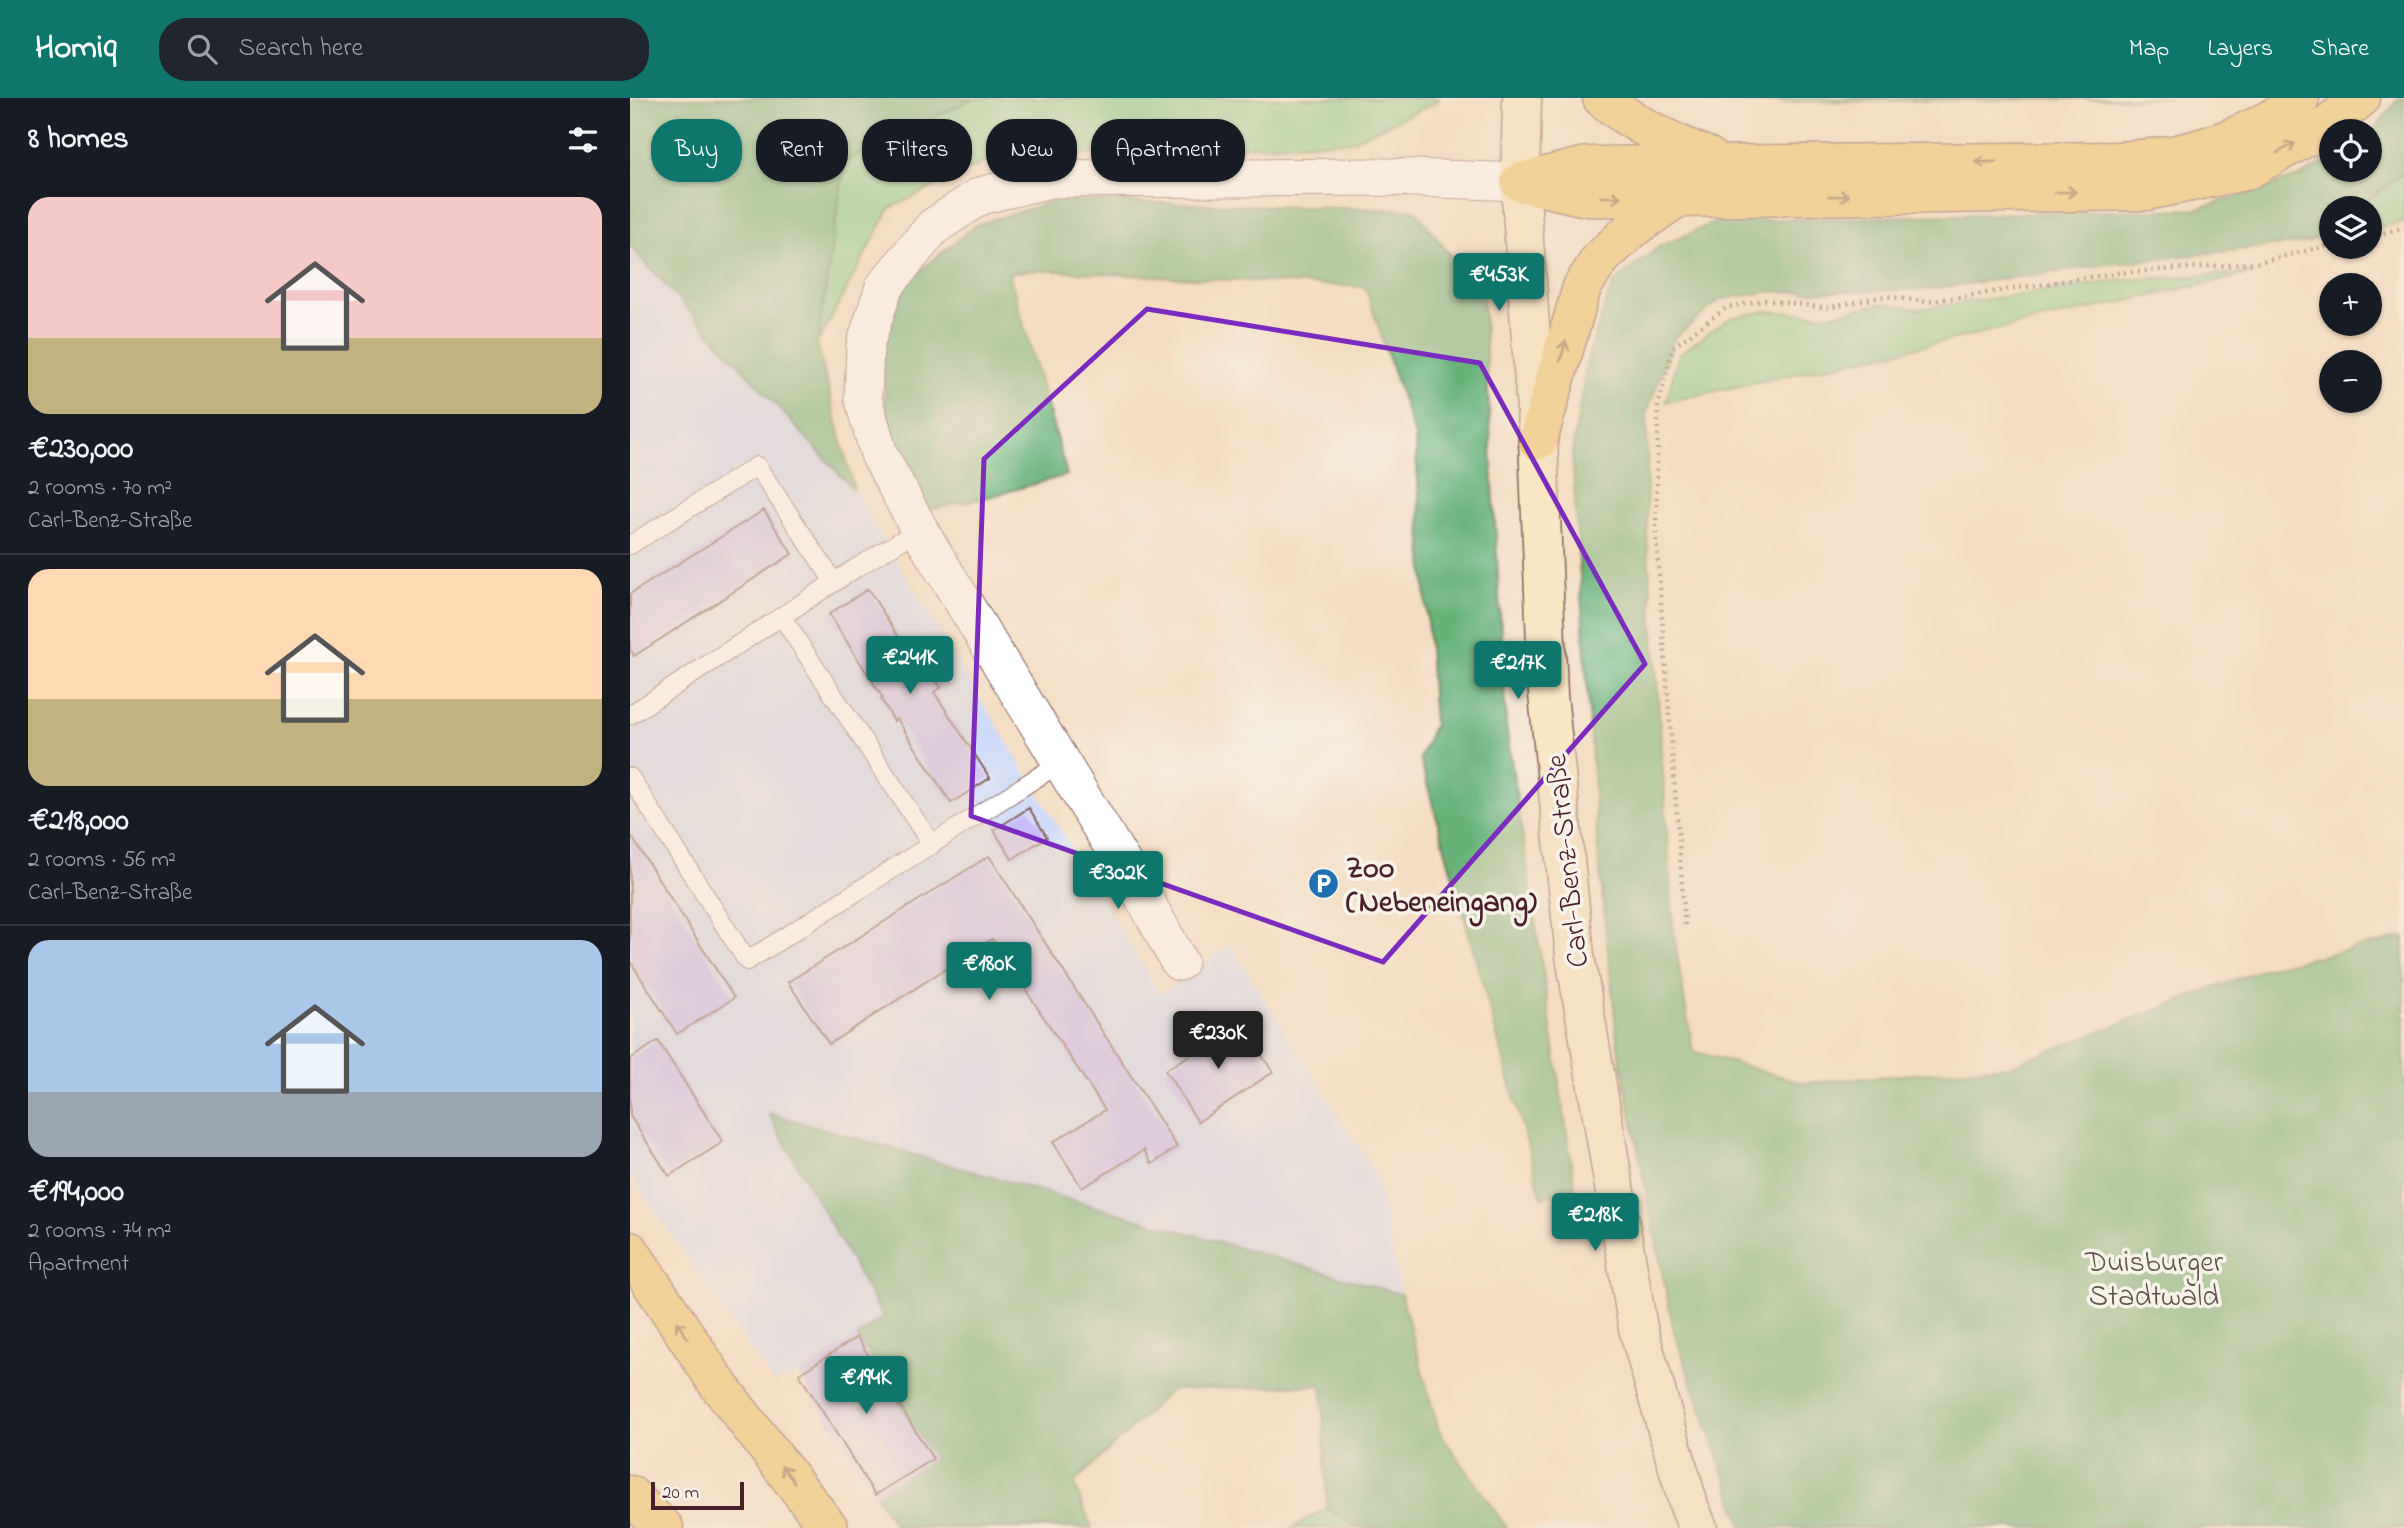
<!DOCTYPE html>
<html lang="en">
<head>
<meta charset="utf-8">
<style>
  :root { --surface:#171b24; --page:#20242c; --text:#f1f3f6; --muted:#9ea1a6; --line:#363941; --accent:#0f766e }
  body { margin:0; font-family:"Indie Flower",sans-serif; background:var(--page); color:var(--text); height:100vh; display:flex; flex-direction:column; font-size:26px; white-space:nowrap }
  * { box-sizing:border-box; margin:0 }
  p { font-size:23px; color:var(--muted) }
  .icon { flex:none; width:38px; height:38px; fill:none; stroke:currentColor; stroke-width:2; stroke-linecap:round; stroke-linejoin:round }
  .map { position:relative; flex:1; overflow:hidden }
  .panel { display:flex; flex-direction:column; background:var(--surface); width:630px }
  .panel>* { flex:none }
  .hud { position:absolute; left:21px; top:21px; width:665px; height:63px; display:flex; gap:14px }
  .controls { position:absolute; left:1689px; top:21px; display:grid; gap:14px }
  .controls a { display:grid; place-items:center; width:63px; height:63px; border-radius:50%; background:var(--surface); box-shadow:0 2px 5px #0004; font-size:35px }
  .scale { position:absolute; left:21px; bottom:18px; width:93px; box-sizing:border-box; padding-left:7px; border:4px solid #4a1f2b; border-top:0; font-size:19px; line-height:24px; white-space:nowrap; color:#4a1f2b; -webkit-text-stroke:5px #f7f3e8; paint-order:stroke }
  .price { position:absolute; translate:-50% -60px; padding:0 16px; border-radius:7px; background:var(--accent); color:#fff; font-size:23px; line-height:46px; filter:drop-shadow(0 2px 4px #0008) }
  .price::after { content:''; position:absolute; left:50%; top:42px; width:21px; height:16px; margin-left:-10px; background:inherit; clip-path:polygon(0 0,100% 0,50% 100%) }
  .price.on { background:#222; color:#fff }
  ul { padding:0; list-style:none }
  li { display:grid; align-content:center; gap:14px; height:371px; padding:0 28px }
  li+li { border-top:2px solid var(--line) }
  li span { display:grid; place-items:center; height:217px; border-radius:21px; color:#555 }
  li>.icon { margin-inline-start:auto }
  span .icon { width:126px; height:126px; fill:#fffc; stroke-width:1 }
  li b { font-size:30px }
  h2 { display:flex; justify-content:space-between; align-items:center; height:84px; padding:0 28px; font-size:30px }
  .pill { padding:0 24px; border-radius:28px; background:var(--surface); box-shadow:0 2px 5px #0004; font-size:24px; line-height:63px }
  .pill.on { background:var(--accent); color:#fff }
  header { display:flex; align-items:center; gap:42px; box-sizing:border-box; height:98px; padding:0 35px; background:var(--accent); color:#fff }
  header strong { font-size:33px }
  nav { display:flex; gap:38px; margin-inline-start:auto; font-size:24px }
  .search { width:490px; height:63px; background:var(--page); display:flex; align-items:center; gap:18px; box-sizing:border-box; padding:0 24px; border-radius:28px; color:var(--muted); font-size:26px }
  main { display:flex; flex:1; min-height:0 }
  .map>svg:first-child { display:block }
  .built { fill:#cfdafa }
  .green { fill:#7fcf90; stroke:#64775e; stroke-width:2 }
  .forest { fill:#67b27a; stroke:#586852; stroke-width:2 }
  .building { fill:#c5b8fb }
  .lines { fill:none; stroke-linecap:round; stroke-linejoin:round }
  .service-casing { stroke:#866260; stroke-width:20 }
  .minor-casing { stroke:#866260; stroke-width:39 }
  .secondary-casing { stroke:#866260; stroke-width:41 }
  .motorway-casing { stroke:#866260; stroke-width:41 }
  .path { stroke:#866260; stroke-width:4.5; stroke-dasharray:2 5; stroke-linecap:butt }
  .service { stroke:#fff; stroke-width:18 }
  .minor { stroke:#fff; stroke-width:37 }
  .secondary { stroke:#f9e7c3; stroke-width:38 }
  .motorway { stroke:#f0c469; stroke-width:38 }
  .oneway { stroke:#956947 }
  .marked { fill:none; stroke:#7b2cbf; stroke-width:5; stroke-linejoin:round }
  .labels { text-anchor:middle; stroke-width:7; stroke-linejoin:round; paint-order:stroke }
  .street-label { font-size:30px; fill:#4a1f2b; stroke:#f7f3e8 }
  .poi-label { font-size:30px; font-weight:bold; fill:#4a1f2b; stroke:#f7f3e8; text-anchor:start }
  .park-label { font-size:30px; fill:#5a5449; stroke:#f7f3e8 }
</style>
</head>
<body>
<header>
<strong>Homiq</strong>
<div class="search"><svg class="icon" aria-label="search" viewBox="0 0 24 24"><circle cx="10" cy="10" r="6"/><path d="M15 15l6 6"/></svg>Search here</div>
<nav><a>Map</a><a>Layers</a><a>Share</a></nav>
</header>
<main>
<section class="panel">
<h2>8 homes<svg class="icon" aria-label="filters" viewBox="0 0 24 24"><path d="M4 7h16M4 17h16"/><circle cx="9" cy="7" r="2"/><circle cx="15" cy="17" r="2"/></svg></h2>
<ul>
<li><span style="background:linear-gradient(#f6c9c9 65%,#c2b280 0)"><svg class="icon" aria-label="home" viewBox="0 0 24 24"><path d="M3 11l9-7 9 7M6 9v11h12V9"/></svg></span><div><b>€230,000</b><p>2 rooms · 70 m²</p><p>Carl-Benz-Straße</p></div></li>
<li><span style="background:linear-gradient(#ffd9b3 60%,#c2b280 0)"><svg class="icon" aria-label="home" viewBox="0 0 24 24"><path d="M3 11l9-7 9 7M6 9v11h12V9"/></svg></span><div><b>€218,000</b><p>2 rooms · 56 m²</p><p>Carl-Benz-Straße</p></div></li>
<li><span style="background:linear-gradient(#a9c7e8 70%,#9aa5b1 0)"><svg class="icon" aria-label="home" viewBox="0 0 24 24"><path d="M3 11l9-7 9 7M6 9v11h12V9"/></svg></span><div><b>€194,000</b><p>2 rooms · 74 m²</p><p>Apartment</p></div></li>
</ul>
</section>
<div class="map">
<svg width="1774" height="1430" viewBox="0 0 1774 1430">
  <rect width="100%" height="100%" fill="#f7f3e8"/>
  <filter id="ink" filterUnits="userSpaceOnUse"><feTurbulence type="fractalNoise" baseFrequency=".0143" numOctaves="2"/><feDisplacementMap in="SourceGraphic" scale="14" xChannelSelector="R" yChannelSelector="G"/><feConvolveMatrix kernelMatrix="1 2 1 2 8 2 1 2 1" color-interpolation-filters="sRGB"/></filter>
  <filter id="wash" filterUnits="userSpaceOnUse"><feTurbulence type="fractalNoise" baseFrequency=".00686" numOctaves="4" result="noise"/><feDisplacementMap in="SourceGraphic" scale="28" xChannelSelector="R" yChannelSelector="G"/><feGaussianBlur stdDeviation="1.57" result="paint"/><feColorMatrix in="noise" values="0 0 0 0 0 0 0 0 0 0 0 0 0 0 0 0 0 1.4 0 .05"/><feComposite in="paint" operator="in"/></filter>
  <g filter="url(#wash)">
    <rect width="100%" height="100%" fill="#f4ddc2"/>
    <polygon class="built" points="0,148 224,392 530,896 601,847 747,1079 771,1196 139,1015 253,1219 228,1240 303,1361 245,1397 169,1276 143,1284 0,1077"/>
    <g class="green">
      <polygon points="344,0 809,0 807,4 721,43 361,61 260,110 187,246 215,62"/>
      <polygon points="1071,0 1542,0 1079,5"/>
      <polygon points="1774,75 1774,124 1740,131 1740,110 1727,110"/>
      <polygon points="1625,175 1036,304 1049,256 1100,220 1136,213 1200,217 1254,205 1288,211 1493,182"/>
      <polygon points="697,1410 729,1430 662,1430"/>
    </g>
    <g class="forest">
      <polygon points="7,0 344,0 215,63 187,246 224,392 0,148 0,6"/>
      <polygon points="1769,0 1774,0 1774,75 1727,110 1701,110 1701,128 1680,144 1481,166 1292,192 1139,194 1091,201 1045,239 1017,314 1017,436 1044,838 1063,953 1174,985 1379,968 1636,870 1774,839 1774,1430 1113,1430 1044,1234 988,950 968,754 942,356 957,262 982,187 1028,149 1088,123 1566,111 1669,79 1701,60 1701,72 1740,72 1740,36"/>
      <polygon points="426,102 785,112 853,199 876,628 945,1089 912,1100 790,660 804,626 785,338 735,189 404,172 379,175 437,377 351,401 296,412 256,325 253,250 275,185 346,127"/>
      <polygon points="138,1015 771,1196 809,1333 877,1430 729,1430 697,1410 692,1287 541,1292 444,1385 462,1430 267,1430 245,1397 303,1361 227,1239 253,1219"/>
    </g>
    <g id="blocks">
      <g class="building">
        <polygon points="134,412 162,456 4,558 0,551 0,496"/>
        <polygon points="238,491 293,577 300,573 311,590 304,594 360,680 321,705 267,621 264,623 251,601 253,600 199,516"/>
        <polygon points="399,710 417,739 382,761 364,732"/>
        <polygon points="0,736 104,900 47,936 0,863"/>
        <polygon points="359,758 547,1049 522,1066 514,1052 452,1090 423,1044 475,1012 362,841 199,946 158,884"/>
        <polygon points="610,926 643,974 568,1024 535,972 565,954 561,946 576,937 580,943"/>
        <polygon points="28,943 93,1044 39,1078 0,1018 0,961"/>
        <polygon points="227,1239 303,1361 245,1397 169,1276"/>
      </g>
    </g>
  </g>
  <g filter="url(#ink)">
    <use href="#blocks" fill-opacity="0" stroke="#866260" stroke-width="2"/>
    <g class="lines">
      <defs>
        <g id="service">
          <polyline points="0,447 127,368 204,484"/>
          <polyline points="152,519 302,747"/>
          <polyline points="0,617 226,470 290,431"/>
          <polyline points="0,679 117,863 430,665"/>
        </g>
        <polyline id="minor" points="549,864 517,805 294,440 249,356 233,300 235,247 254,189 303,129 350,98 420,81 758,79 890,84"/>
        <polyline id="secondary" points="892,0 890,84 908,342 918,597 945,858 1008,1230 1059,1408 1068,1430"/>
        <g id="motorway">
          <path d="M 972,0 C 1005,28 1040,43 1079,59"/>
          <path d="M 899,82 L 957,68 L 1487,63 C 1507,61 1528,60 1547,56 C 1586,48 1641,27 1670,0"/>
          <polyline points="890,84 956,99 1047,100 1517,93 1615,73 1695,29 1731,0"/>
          <polyline points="908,342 952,189 970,161 1001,132 1047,100"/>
          <polyline points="0,1153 90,1289 199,1430"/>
          <polyline points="0,1397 34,1430"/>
        </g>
      </defs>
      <use href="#service" class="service-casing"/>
      <use href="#minor" class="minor-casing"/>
      <use href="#secondary" class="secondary-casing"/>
      <use href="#motorway" class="motorway-casing"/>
      <g class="path">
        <polyline points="1740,138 1774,130"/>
        <polyline points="1055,827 1026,437 1028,308 1043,249 1097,209 1135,202 1197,210 1255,198 1297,204 1487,175 1625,165 1701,147"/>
      </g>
      <use href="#service" class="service"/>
      <use href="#minor" class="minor"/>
      <use href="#secondary" class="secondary"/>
      <use href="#motorway" class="motorway"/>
    </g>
    <defs><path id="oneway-shaft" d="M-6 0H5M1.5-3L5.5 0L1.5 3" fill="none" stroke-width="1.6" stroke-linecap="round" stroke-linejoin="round" transform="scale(1.75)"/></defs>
    <g class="oneway">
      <use href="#oneway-shaft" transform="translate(1656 50) rotate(-29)"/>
      <use href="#oneway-shaft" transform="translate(1356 64) rotate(180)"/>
      <use href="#oneway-shaft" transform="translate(1436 94) rotate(-1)"/>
      <use href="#oneway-shaft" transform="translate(1209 98) rotate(-1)"/>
      <use href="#oneway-shaft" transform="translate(981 99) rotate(1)"/>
      <use href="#oneway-shaft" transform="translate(933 253) rotate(-74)"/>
      <use href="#oneway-shaft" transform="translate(52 1232) rotate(-124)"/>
      <use href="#oneway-shaft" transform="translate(158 1376) rotate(-128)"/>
    </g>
  </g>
  <path d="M0 0H1774V1430H0ZM 517,211 L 850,265 L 1015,566 L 753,864 L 341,718 L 354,361 Z" fill="#f4ddc2" fill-opacity=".55" fill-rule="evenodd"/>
  <path class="marked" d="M 517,211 L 850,265 L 1015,566 L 753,864 L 341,718 L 354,361 Z"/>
  <defs>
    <symbol id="parking-disc" viewBox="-11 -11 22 22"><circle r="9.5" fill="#1f6fb2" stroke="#f7f3e8"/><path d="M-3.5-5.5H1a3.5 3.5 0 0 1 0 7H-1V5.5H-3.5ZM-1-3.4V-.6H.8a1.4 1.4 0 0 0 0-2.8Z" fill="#fff"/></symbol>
  </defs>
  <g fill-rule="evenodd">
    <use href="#parking-disc" x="676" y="768" width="35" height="35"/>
  </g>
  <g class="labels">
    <g class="street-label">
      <text transform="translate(936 763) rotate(-96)" y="10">Carl-Benz-Straße</text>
    </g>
    <g class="poi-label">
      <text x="716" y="779">Zoo<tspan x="716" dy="34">(Nebeneingang)</tspan></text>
    </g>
    <g class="park-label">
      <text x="1524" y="1173">Duisburger<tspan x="1524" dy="34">Stadtwald</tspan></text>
    </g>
  </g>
</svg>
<div class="controls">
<a><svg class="icon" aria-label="locate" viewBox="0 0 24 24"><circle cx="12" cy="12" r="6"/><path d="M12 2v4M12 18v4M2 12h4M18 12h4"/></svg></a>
<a><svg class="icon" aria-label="layers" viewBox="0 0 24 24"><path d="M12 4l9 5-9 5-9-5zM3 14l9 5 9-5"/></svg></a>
<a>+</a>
<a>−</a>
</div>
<div class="scale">20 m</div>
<b class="price" style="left:869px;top:215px">€453K</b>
<b class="price" style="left:280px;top:598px">€241K</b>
<b class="price" style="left:888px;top:603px">€217K</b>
<b class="price" style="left:488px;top:813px">€302K</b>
<b class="price" style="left:359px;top:904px">€180K</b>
<b class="price on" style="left:588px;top:973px">€230K</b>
<b class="price" style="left:965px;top:1155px">€218K</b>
<b class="price" style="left:236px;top:1318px">€194K</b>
<div class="hud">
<a class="pill on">Buy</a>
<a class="pill">Rent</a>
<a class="pill">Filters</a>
<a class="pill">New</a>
<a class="pill">Apartment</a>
</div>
</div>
</main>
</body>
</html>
